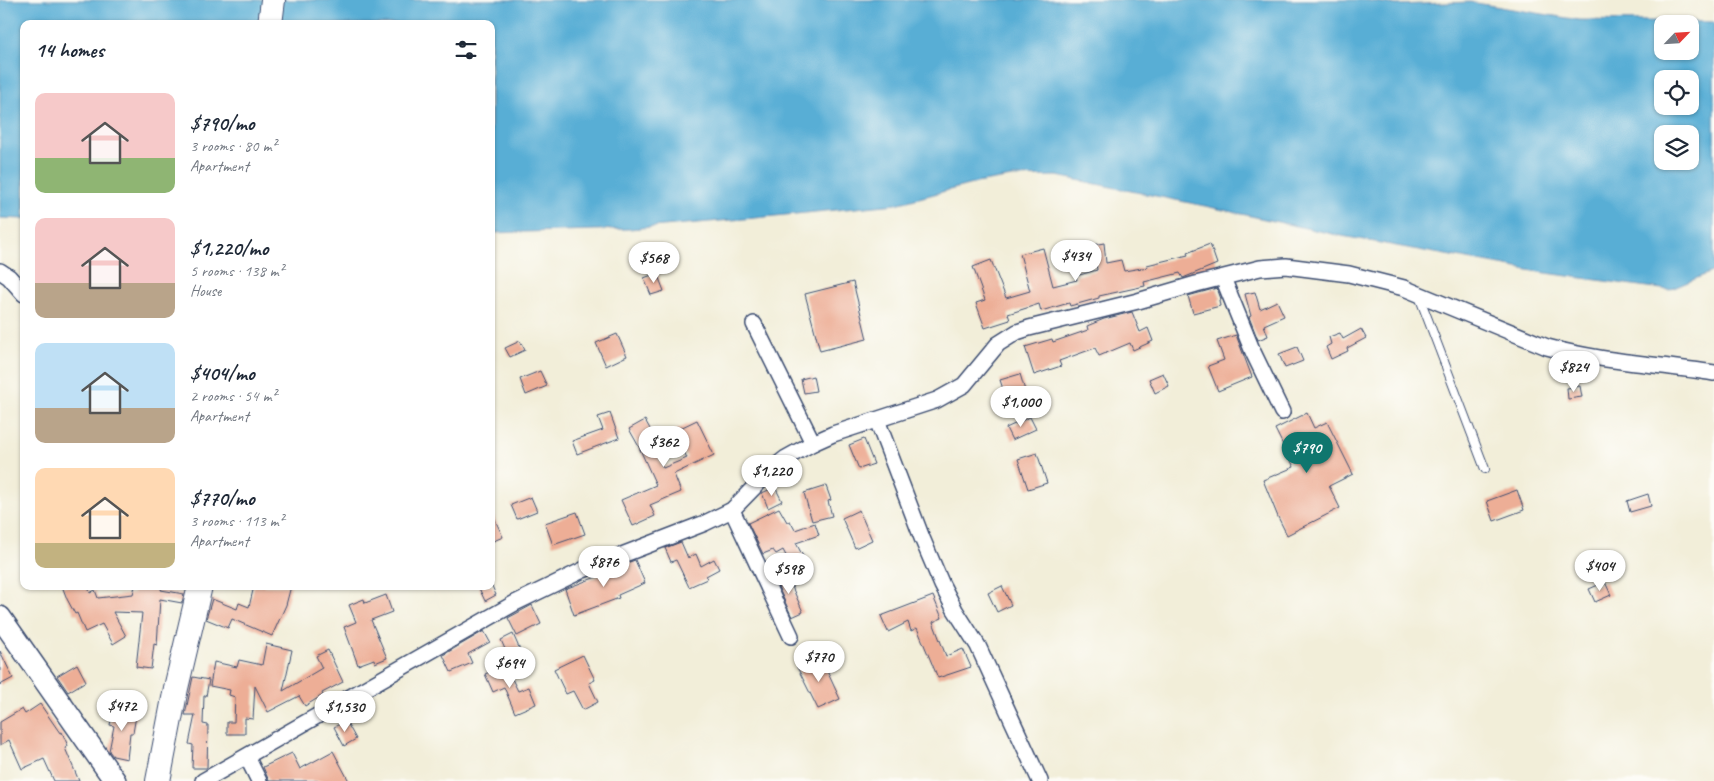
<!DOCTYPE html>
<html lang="en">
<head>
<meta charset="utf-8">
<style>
  :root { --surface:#fff; --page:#f2f2f3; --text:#1f2937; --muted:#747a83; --accent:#0f766e }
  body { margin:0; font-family:Caveat,sans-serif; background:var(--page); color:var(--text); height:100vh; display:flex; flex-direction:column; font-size:19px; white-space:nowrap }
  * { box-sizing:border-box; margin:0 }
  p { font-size:16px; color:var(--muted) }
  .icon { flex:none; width:28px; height:28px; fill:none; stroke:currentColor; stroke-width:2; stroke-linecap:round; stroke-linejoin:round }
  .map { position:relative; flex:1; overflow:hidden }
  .side { position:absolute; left:20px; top:20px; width:475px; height:570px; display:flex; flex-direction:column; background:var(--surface); border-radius:10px; box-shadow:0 1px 4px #0004 }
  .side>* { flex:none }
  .needle { width:32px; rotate:65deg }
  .buttons { position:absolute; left:1654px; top:15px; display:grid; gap:10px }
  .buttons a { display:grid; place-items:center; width:45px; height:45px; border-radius:10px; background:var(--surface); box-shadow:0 1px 4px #0004; font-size:25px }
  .price { position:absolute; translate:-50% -42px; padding:0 11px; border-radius:18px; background:#fff; color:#222; font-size:16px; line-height:32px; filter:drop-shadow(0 1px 2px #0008) }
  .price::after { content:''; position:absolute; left:50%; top:30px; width:15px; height:11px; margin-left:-8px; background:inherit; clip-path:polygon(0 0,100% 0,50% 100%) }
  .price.active { background:var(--accent); color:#fff }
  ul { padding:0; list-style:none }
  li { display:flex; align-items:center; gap:15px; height:125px; padding:0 15px }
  li span { display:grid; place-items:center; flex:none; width:140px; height:100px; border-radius:10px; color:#555 }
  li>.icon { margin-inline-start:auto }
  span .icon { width:60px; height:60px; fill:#fffc; stroke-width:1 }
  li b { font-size:21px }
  h2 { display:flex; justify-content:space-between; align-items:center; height:60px; padding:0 15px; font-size:21px }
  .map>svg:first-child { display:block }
  .water { fill:#59aed5; stroke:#3a6e9a; fill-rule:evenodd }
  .building { fill:#edae96 }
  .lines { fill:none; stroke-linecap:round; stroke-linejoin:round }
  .service-casing { stroke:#3b4c70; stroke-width:10 }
  .minor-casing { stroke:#3b4c70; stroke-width:18 }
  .secondary-casing { stroke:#3b4c70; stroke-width:24 }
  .primary-casing { stroke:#3b4c70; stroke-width:26 }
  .service { stroke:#fff; stroke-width:8 }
  .minor { stroke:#fff; stroke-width:15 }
  .secondary { stroke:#fff; stroke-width:21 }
  .primary { stroke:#fff; stroke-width:24 }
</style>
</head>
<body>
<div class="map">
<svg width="1714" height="781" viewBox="0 0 1714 781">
  <rect width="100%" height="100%" fill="#fdfcf7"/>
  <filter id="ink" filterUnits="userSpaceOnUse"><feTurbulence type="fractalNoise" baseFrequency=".02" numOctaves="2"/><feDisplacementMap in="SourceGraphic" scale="10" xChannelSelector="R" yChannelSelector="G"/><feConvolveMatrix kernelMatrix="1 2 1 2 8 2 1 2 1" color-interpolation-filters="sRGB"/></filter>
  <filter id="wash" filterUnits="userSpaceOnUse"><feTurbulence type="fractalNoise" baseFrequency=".0096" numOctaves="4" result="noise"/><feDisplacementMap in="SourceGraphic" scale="20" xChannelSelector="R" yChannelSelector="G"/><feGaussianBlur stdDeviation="1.12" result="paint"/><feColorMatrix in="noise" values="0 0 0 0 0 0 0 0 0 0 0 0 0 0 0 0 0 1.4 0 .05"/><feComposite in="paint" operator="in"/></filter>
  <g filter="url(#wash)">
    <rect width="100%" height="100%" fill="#f2eed9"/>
    <path class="water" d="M 0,0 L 1364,0 L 1397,5 L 1470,2 L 1579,20 L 1714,22 L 1714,271 L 1669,290 L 1539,272 L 1342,236 L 1205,206 L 1057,176 L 1012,177 L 976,183 L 896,204 L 755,218 L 629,229 L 491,233 L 491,24 L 24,24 L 24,219 L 0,218 ZM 1662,24 L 1690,24 L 1690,51 L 1662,51 ZM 1662,79 L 1690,79 L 1690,106 L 1662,106 ZM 1662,134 L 1690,134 L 1690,161 L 1662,161 Z"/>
    <g id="blocks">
      <g class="building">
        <polygon points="1104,243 1106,263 1121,260 1124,271 1148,267 1147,265 1188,255 1187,253 1210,244 1217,264 1183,278 1180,273 1144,282 1145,286 1099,296 1099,298 1070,306 1069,303 1041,311 1039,304 1008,314 1010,320 985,328 976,303 985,300 973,267 991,260 1006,298 1030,291 1020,254 1043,248 1053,286 1077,280 1076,276 1097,270 1093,245"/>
        <polygon points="657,273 664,291 651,295 644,278"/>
        <polygon points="853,282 867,339 820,351 805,294"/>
        <polygon points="1217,288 1221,299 1219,300 1220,306 1193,313 1188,296"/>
        <polygon points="1255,292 1260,309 1277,301 1284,316 1264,325 1268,336 1258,340 1249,317 1251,316 1245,294"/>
        <polygon points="1132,312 1140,332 1148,328 1153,341 1133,350 1130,343 1099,356 1095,348 1059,361 1061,366 1034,375 1025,347 1052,339 1053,342 1088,330 1087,326 1104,319"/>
        <polygon points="1361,329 1366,338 1347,348 1348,351 1331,359 1326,347 1331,344 1329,337 1340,333 1343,339"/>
        <polygon points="617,334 627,356 606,366 596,343"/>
        <polygon points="1236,335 1252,377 1218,391 1208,366 1224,360 1217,341"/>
        <polygon points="520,341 525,350 510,357 505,348"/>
        <polygon points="1297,347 1303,361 1285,368 1279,354"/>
        <polygon points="540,371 547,386 526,395 520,379"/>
        <polygon points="1163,373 1169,386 1155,393 1149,379"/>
        <polygon points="1020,374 1026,394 1007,401 1000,380"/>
        <polygon points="813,376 816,391 804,393 801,379"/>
        <polygon points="1580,386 1582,397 1568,399 1567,388"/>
        <polygon points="610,413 619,438 577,454 572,441 603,430 598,417"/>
        <polygon points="1307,413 1314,428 1327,422 1353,474 1329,486 1340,508 1287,535 1278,517 1263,480 1294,467 1275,429"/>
        <polygon points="1030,417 1036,429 1012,440 1006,428"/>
        <polygon points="645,420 654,436 650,439 663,468 687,458 674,431 697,420 714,455 674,474 681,492 650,505 655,516 633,526 621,500 656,485 638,445 629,429"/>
        <polygon points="864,439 874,464 859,469 849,445"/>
        <polygon points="1037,453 1047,483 1028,489 1018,459"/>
        <polygon points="826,486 831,500 828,501 832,516 812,521 804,493"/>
        <polygon points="775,487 782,501 768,508 762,493"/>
        <polygon points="1517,490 1524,510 1494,521 1487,501"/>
        <polygon points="1648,494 1651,506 1630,512 1627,501"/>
        <polygon points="531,497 537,511 517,519 511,505"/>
        <polygon points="779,508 787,522 790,521 795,530 815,523 819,535 796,543 807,564 794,571 783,550 776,554 773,550 763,554 748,523"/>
        <polygon points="859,510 872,540 855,548 842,518"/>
        <polygon points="491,511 503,537 491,542"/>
        <polygon points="577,512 585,534 553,545 545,523"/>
        <polygon points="681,542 688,558 696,554 701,566 714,559 719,569 706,576 707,579 689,587 676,560 671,562 665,548"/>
        <polygon points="635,560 645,583 618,595 619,598 574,615 565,589 617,569 616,567"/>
        <polygon points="786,573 803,612 792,617 774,578"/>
        <polygon points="1605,582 1611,595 1595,602 1589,589"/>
        <polygon points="62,586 88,586 90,593 95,590 98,598 133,594 135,586 162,586 161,590 184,594 182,603 160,599 157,645 154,644 151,669 136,667 142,613 113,612 126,636 113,644 102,624 85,632 77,613 75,614 67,599"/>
        <polygon points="254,586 291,586 286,605 272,636 232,619 228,628 206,619 212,599 237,609 239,603 249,607"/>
        <polygon points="478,586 492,586 496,595 485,601"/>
        <polygon points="1002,586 1011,605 997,612 988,593"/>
        <polygon points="386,595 392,612 371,620 387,658 375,663 374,659 358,665 344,627 356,622 349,605 364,599 365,603"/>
        <polygon points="933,596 942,618 933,622 946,656 963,649 971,667 938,678 917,628 911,631 908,622 888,632 881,616"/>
        <polygon points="532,605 541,624 517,636 508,618"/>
        <polygon points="484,631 490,642 468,654 472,663 451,672 443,655"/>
        <polygon points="513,634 520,650 508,656 501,640"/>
        <polygon points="266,644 292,650 283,691 322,668 316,656 328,650 343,682 322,693 323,695 305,706 299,696 268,712 255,686 253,719 245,718 245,734 227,734 227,722 234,722 235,697 229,695 230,690 210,686 214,662 237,667 239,660 262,665"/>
        <polygon points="0,651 13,678 0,685"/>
        <polygon points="583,655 595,680 589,683 598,702 583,710 573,691 566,694 554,669"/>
        <polygon points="820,656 840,699 818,709 797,667"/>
        <polygon points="77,664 86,681 68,692 57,676"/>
        <polygon points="505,665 518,691 529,687 536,704 515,713 504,687 493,692 485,674"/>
        <polygon points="193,677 209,680 206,696 204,696 203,724 208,725 207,768 192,768 193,745 189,744 195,715 185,715"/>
        <polygon points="40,704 60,733 62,732 68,746 65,748 79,781 54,781 44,759 22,769 9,740 0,745 0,722 22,709 25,714"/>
        <polygon points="124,708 137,710 133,733 130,733 127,759 113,756 109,751 114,726 110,725 113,710 124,712"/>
        <polygon points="346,721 356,739 344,746 334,727"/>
        <polygon points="333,751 349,781 269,781 263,767 292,753 300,769"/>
      </g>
    </g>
  </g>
  <g filter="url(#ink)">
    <use href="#blocks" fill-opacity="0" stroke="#3b4c70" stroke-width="1"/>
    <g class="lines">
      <defs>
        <polyline id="service" points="1419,296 1485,469"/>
        <g id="minor">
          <polyline points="0,271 9,277 24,294"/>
          <polyline points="1223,278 1253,352 1282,412"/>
          <polyline points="754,324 813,443"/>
          <polyline points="877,420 922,538 942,585 955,610 978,646 1040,781"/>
          <polyline points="732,510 791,636"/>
          <polyline points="247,757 259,781"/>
          <path d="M 203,781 L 515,603 L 583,570 L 705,523 L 732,510 L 772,469 L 786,458 L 813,443 L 833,434 L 937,400 L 964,385 L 998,344 L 1017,332 L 1029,328 L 1138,301 L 1196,284 L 1260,268 L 1286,266 L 1349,274 L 1404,288 L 1547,347 C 1603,362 1657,364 1714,373"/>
        </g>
        <polyline id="secondary" points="0,617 115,781"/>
        <g id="primary">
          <polyline points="270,24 273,0"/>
          <polyline points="158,781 176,688 200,586"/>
        </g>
      </defs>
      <use href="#service" class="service-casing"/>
      <use href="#minor" class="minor-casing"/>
      <use href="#secondary" class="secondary-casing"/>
      <use href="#primary" class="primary-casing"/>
      <use href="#service" class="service"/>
      <use href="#minor" class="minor"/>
      <use href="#secondary" class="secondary"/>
      <use href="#primary" class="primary"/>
    </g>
  </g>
</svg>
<div class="buttons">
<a><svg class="needle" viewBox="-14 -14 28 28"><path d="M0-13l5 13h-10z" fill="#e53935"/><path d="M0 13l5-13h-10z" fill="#747a83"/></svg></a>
<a><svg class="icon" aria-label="locate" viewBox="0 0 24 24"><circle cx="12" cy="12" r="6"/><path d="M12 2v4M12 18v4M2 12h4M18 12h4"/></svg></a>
<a><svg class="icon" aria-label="layers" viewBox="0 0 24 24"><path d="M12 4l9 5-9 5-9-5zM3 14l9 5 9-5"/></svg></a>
</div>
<b class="price" style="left:1076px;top:282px">$434</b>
<b class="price" style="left:654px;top:284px">$568</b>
<b class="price" style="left:1574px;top:393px">$824</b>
<b class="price" style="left:1021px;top:428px">$1,000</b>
<b class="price" style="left:664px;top:468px">$362</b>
<b class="price active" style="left:1307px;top:474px">$790</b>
<b class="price" style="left:772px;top:497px">$1,220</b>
<b class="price" style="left:604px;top:588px">$876</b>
<b class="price" style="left:1600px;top:592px">$404</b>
<b class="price" style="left:789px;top:595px">$598</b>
<b class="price" style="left:819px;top:683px">$770</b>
<b class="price" style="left:510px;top:689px">$694</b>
<b class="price" style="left:122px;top:732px">$472</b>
<b class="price" style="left:345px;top:733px">$1,530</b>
<section class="side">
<h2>14 homes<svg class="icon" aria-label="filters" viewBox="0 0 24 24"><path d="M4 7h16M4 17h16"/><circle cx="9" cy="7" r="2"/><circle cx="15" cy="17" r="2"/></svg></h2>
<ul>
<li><span style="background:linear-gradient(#f6c9c9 65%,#8fb573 0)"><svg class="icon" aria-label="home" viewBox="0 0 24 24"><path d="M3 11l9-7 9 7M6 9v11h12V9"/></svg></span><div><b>$790/mo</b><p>3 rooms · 80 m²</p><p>Apartment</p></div></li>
<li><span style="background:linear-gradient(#f6c9c9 65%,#b9a48a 0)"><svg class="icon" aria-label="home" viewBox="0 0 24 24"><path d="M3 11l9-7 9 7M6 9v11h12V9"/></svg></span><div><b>$1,220/mo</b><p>5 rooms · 138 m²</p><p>House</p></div></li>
<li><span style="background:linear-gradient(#bfe0f5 65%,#b9a48a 0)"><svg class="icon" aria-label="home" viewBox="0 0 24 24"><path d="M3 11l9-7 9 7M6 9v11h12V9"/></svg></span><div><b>$404/mo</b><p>2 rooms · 54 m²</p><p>Apartment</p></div></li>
<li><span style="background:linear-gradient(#ffd9b3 75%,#c2b280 0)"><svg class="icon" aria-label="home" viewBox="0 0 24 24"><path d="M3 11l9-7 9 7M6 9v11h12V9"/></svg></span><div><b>$770/mo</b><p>3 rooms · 113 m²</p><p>Apartment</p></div></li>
</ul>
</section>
</div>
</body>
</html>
